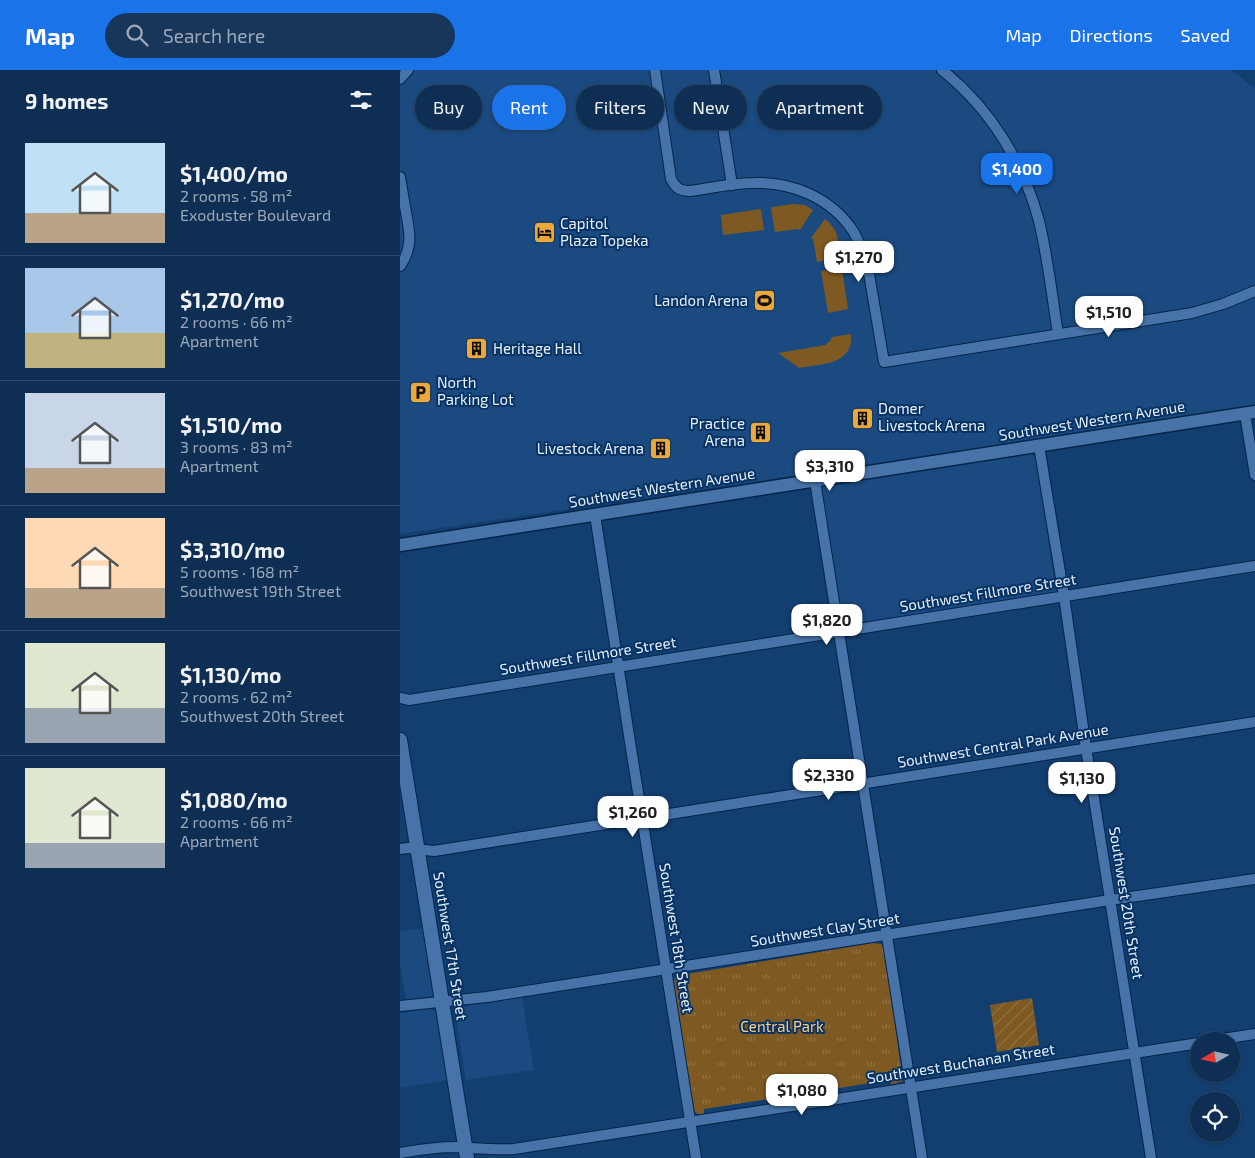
<!DOCTYPE html>
<html lang="en">
<head>
<meta charset="utf-8">
<style>
  :root { --surface:#0e2e54; --page:#17365a; --text:#f1f3f6; --muted:#9ba8b8; --line:#2e4a6b; --accent:#1a73e8 }
  body { margin:0; font-family:"Exo 2",sans-serif; background:var(--page); color:var(--text); height:100vh; display:flex; flex-direction:column; font-size:19px; white-space:nowrap }
  * { box-sizing:border-box; margin:0 }
  p { font-size:16px; color:var(--muted) }
  .icon { flex:none; width:28px; height:28px; fill:none; stroke:currentColor; stroke-width:2; stroke-linecap:round; stroke-linejoin:round }
  .map { position:relative; flex:1; overflow:hidden }
  .sheet { display:flex; flex-direction:column; background:var(--surface); width:400px }
  .sheet>* { flex:none }
  .top-card { position:absolute; left:15px; top:15px; width:475px; height:45px; display:flex; gap:10px }
  .needle { width:32px; rotate:261deg }
  .controls { position:absolute; left:790px; top:962px; display:grid; gap:10px }
  .controls a { display:grid; place-items:center; width:50px; height:50px; border-radius:50%; background:var(--surface); box-shadow:0 1px 4px #0004,0 0 0 1px var(--line); font-size:25px }
  .price { position:absolute; translate:-50% -42px; padding:0 11px; border-radius:10px; background:#fff; color:#222; font-size:16px; line-height:32px; filter:drop-shadow(0 1px 2px #0008) }
  .price::after { content:''; position:absolute; left:50%; top:30px; width:15px; height:11px; margin-left:-8px; background:inherit; clip-path:polygon(0 0,100% 0,50% 100%) }
  .price.on { background:var(--accent); color:#fff }
  ul { padding:0; list-style:none }
  li { display:flex; align-items:center; gap:15px; height:125px; padding:0 25px }
  li+li { border-top:1px solid var(--line) }
  li span { display:grid; place-items:center; flex:none; width:140px; height:100px; border-radius:0px; color:#555 }
  li>.icon { margin-inline-start:auto }
  span .icon { width:60px; height:60px; fill:#fffc; stroke-width:1 }
  li b { font-size:21px }
  h2 { display:flex; justify-content:space-between; align-items:center; height:60px; padding:0 25px; font-size:21px }
  .tag { padding:0 18px; border-radius:22px; background:var(--surface); box-shadow:0 1px 4px #0004,0 0 0 1px var(--line); font-size:18px; line-height:45px }
  .tag.on { background:var(--accent); color:#fff }
  header { display:flex; align-items:center; gap:30px; box-sizing:border-box; height:70px; padding:0 25px; background:var(--accent); color:#fff }
  header strong { font-size:24px }
  nav { display:flex; gap:28px; margin-inline-start:auto; font-size:18px }
  .search { width:350px; height:45px; background:var(--page); display:flex; align-items:center; gap:12px; box-sizing:border-box; padding:0 18px; border-radius:28px; color:var(--muted); font-size:19px }
  main { display:flex; flex:1; min-height:0 }
  .map>svg:first-child { display:block }
  .built { fill:#1a4a80 }
  .grass { fill:#7e5921 }
  .park { fill:url(#park-tufts) }
  .garden { fill:url(#garden-furrows) }
  .lines { fill:none; stroke-linecap:round; stroke-linejoin:round }
  .minor-casing { stroke:#042549; stroke-width:12 }
  .tertiary-casing { stroke:#042549; stroke-width:15 }
  .secondary-casing { stroke:#042549; stroke-width:16 }
  .minor { stroke:#4773a9; stroke-width:10 }
  .tertiary { stroke:#4773a9; stroke-width:12 }
  .secondary { stroke:#4773a9; stroke-width:14 }
  .labels { text-anchor:middle; stroke-width:4; stroke-linejoin:round; paint-order:stroke }
  .poi-label { font-size:15px; fill:#e6effb; stroke:#063364; text-anchor:start }
  .street-label { font-size:15px; fill:#e6effb; stroke:#063364 }
  .park-label { font-size:15px; fill:#fecb85; stroke:#063364 }
</style>
</head>
<body>
<header>
<strong>Map</strong>
<div class="search"><svg class="icon" aria-label="search" viewBox="0 0 24 24"><circle cx="10" cy="10" r="6"/><path d="M15 15l6 6"/></svg>Search here</div>
<nav><a>Map</a><a>Directions</a><a>Saved</a></nav>
</header>
<main>
<section class="sheet">
<h2>9 homes<svg class="icon" aria-label="filters" viewBox="0 0 24 24"><path d="M4 7h16M4 17h16"/><circle cx="9" cy="7" r="2"/><circle cx="15" cy="17" r="2"/></svg></h2>
<ul>
<li><span style="background:linear-gradient(#bfe0f5 70%,#b9a48a 0)"><svg class="icon" aria-label="home" viewBox="0 0 24 24"><path d="M3 11l9-7 9 7M6 9v11h12V9"/></svg></span><div><b>$1,400/mo</b><p>2 rooms · 58 m²</p><p>Exoduster Boulevard</p></div></li>
<li><span style="background:linear-gradient(#a9c7e8 65%,#c2b280 0)"><svg class="icon" aria-label="home" viewBox="0 0 24 24"><path d="M3 11l9-7 9 7M6 9v11h12V9"/></svg></span><div><b>$1,270/mo</b><p>2 rooms · 66 m²</p><p>Apartment</p></div></li>
<li><span style="background:linear-gradient(#c9d6e8 75%,#b9a48a 0)"><svg class="icon" aria-label="home" viewBox="0 0 24 24"><path d="M3 11l9-7 9 7M6 9v11h12V9"/></svg></span><div><b>$1,510/mo</b><p>3 rooms · 83 m²</p><p>Apartment</p></div></li>
<li><span style="background:linear-gradient(#ffd9b3 70%,#b9a48a 0)"><svg class="icon" aria-label="home" viewBox="0 0 24 24"><path d="M3 11l9-7 9 7M6 9v11h12V9"/></svg></span><div><b>$3,310/mo</b><p>5 rooms · 168 m²</p><p>Southwest 19th Street</p></div></li>
<li><span style="background:linear-gradient(#dfe7d0 65%,#9aa5b1 0)"><svg class="icon" aria-label="home" viewBox="0 0 24 24"><path d="M3 11l9-7 9 7M6 9v11h12V9"/></svg></span><div><b>$1,130/mo</b><p>2 rooms · 62 m²</p><p>Southwest 20th Street</p></div></li>
<li><span style="background:linear-gradient(#dfe7d0 75%,#9aa5b1 0)"><svg class="icon" aria-label="home" viewBox="0 0 24 24"><path d="M3 11l9-7 9 7M6 9v11h12V9"/></svg></span><div><b>$1,080/mo</b><p>2 rooms · 66 m²</p><p>Apartment</p></div></li>
</ul>
</section>
<div class="map">
<svg width="855" height="1088" viewBox="0 0 855 1088">
  <defs>
    <pattern id="park-tufts" width="24" height="20" patternUnits="userSpaceOnUse" patternTransform="scale(1.25)"><rect width="24" height="20" fill="#7e5921"/><path d="M3 7l-1-3M5 7V3M7 7l1-3M15 17l-1-3M17 17v-4M19 17l1-3" fill="none" stroke="#907142"/></pattern>
    <pattern id="garden-furrows" width="10" height="10" patternUnits="userSpaceOnUse" patternTransform="scale(1.25)"><rect width="10" height="10" fill="#7e5921"/><path d="M-1 1l2-2M0 10L10 0M9 11l2-2" fill="none" stroke="#907142"/></pattern>
  </defs>
  <rect width="100%" height="100%" fill="#133e70"/>
  <g class="built">
    <polygon points="0,0 832,0 855,19 855,337 0,464"/>
    <polygon points="627,383 632,384 636,390 656,521 653,523 447,557 443,555 421,423 422,417 427,413"/>
    <polygon points="25,858 34,924 31,926 6,930 0,893 0,861"/>
    <polygon points="122,927 134,1000 66,1010 56,948 57,942 67,936"/>
    <polygon points="30,939 35,941 38,945 49,1010 0,1018 0,943"/>
  </g>
  <g class="grass">
    <polygon points="393,134 405,135 413,140 400,160 398,159 375,162 371,138 372,137"/>
    <polygon points="360,139 361,140 364,160 323,165 321,146 321,145"/>
    <path d="M 425,149 C 439,160 438,170 440,186 L 439,188 L 417,192 L 413,169 L 411,168 Z"/>
    <polygon points="441,198 442,199 448,239 428,243 421,201"/>
    <path d="M 451,264 C 454,295 421,294 399,298 L 378,283 L 426,275 L 427,273 L 430,271 L 432,267 Z"/>
  </g>
  <polygon class="park" points="473,873 481,874 484,879 503,1011 493,1014 491,1014 490,1010 304,1039 304,1044 298,1044 294,1041 274,914 275,906"/>
  <polygon class="garden" points="632,928 639,975 597,982 590,935"/>
  <g class="lines">
    <defs>
      <g id="minor">
        <path d="M 255,0 L 271,109 C 276,118 279,121 290,121 C 311,118 333,113 354,113 C 393,112 431,128 453,161 C 459,171 463,182 467,192 L 484,292 L 792,243 L 823,234 L 855,221"/>
        <polyline points="314,0 332,115"/>
        <path d="M 542,0 C 590,38 623,92 639,151 C 648,188 652,226 658,264"/>
        <polyline points="0,9 8,0"/>
        <path d="M 0,107 C 2,119 4,131 6,142 C 10,163 13,178 0,196"/>
        <polyline points="845,344 855,405"/>
        <polyline points="639,376 664,526 686,678 751,1088"/>
        <polyline points="415,411 522,1088"/>
        <polyline points="195,445 230,672 296,1088"/>
        <polyline points="0,628 9,630 855,496"/>
        <polyline points="0,779 8,778 34,781 855,652"/>
        <polyline points="0,936 87,927 710,830 855,809"/>
        <polyline points="809,971 855,964"/>
        <path d="M 0,1083 C 18,1080 37,1077 55,1077 C 75,1078 94,1080 114,1079 L 799,973"/>
      </g>
      <polyline id="tertiary" points="0,475 855,342"/>
      <polyline id="secondary" points="0,670 67,1088"/>
    </defs>
    <use href="#minor" class="minor-casing"/>
    <use href="#tertiary" class="tertiary-casing"/>
    <use href="#secondary" class="secondary-casing"/>
    <use href="#minor" class="minor"/>
    <use href="#tertiary" class="tertiary"/>
    <use href="#secondary" class="secondary"/>
  </g>
  <defs>
    <symbol id="hotel-square" viewBox="-11 -11 22 22"><rect x="-9" y="-9" width="18" height="18" rx="4" fill="#eda83b" stroke="#063364"/><path d="M-6-4.5h1.5V1H6V5H4.5V3h-9V5H-6ZM-4 0a1.8 1.8 0 1 1 3.6 0ZM.5 0V-2.5h3Q6-2.5 6 0Z" fill="#111"/></symbol>
    <symbol id="stadium-square" viewBox="-11 -11 22 22"><rect x="-9" y="-9" width="18" height="18" rx="4" fill="#eda83b" stroke="#063364"/><path d="M0-5a6.5 5 0 1 0 0 10a6.5 5 0 1 0 0-10ZM-3.5-1.8h7v3.6h-7Z" fill="#111"/></symbol>
    <symbol id="building-square" viewBox="-11 -11 22 22"><rect x="-9" y="-9" width="18" height="18" rx="4" fill="#eda83b" stroke="#063364"/><path d="M-4-6H4V6H1V3H-1V6H-4ZM-2.5-4.3h1.7v1.8h-1.7ZM.8-4.3h1.7v1.8H.8ZM-2.5-1h1.7V.8h-1.7ZM.8-1h1.7V.8H.8Z" fill="#111"/></symbol>
    <symbol id="parking-square" viewBox="-11 -11 22 22"><rect x="-9" y="-9" width="18" height="18" rx="4" fill="#eda83b" stroke="#063364"/><path d="M-3.5-5.5H1a3.5 3.5 0 0 1 0 7H-1V5.5H-3.5ZM-1-3.4V-.6H.8a1.4 1.4 0 0 0 0-2.8Z" fill="#111"/></symbol>
  </defs>
  <g fill-rule="evenodd">
    <use href="#hotel-square" x="132" y="150" width="25" height="25"/>
    <use href="#stadium-square" x="352" y="218" width="25" height="25"/>
    <use href="#building-square" x="64" y="266" width="25" height="25"/>
    <use href="#parking-square" x="8" y="310" width="25" height="25"/>
    <use href="#building-square" x="450" y="336" width="25" height="25"/>
    <use href="#building-square" x="348" y="350" width="25" height="25"/>
    <use href="#building-square" x="248" y="366" width="25" height="25"/>
  </g>
  <g class="labels">
    <g class="poi-label">
      <text x="160" y="159">Capitol<tspan x="160" dy="17">Plaza Topeka</tspan></text>
      <text x="348" y="236" text-anchor="end">Landon Arena</text>
      <text x="93" y="284">Heritage Hall</text>
      <text x="37" y="318">North<tspan x="37" dy="17">Parking Lot</tspan></text>
      <text x="478" y="344">Domer<tspan x="478" dy="17">Livestock Arena</tspan></text>
      <text x="345" y="359" text-anchor="end">Practice<tspan x="345" dy="17">Arena</tspan></text>
      <text x="244" y="384" text-anchor="end">Livestock Arena</text>
    </g>
    <g class="street-label">
      <text transform="translate(692 351) rotate(-9)" y="5">Southwest Western Avenue</text>
      <text transform="translate(262 418) rotate(-9)" y="5">Southwest Western Avenue</text>
      <text transform="translate(588 523) rotate(-9)" y="5">Southwest Fillmore Street</text>
      <text transform="translate(188 586) rotate(-9)" y="5">Southwest Fillmore Street</text>
      <text transform="translate(603 676) rotate(-9)" y="5">Southwest Central Park Avenue</text>
      <text transform="translate(726 833) rotate(81)" y="5">Southwest 20th Street</text>
      <text transform="translate(425 860) rotate(-9)" y="5">Southwest Clay Street</text>
      <text transform="translate(276 868) rotate(81)" y="5">Southwest 18th Street</text>
      <text transform="translate(50 876) rotate(81)" y="5">Southwest 17th Street</text>
      <text transform="translate(561 994) rotate(-9)" y="5">Southwest Buchanan Street</text>
    </g>
    <g class="park-label">
      <text x="382" y="962">Central Park</text>
    </g>
  </g>
</svg>
<div class="controls">
<a><svg class="needle" viewBox="-14 -14 28 28"><path d="M0-13l5 13h-10z" fill="#e53935"/><path d="M0 13l5-13h-10z" fill="#9ba8b8"/></svg></a>
<a><svg class="icon" aria-label="locate" viewBox="0 0 24 24"><circle cx="12" cy="12" r="6"/><path d="M12 2v4M12 18v4M2 12h4M18 12h4"/></svg></a>
</div>
<b class="price on" style="left:617px;top:125px">$1,400</b>
<b class="price" style="left:459px;top:213px">$1,270</b>
<b class="price" style="left:709px;top:268px">$1,510</b>
<b class="price" style="left:430px;top:422px">$3,310</b>
<b class="price" style="left:427px;top:576px">$1,820</b>
<b class="price" style="left:429px;top:731px">$2,330</b>
<b class="price" style="left:682px;top:734px">$1,130</b>
<b class="price" style="left:233px;top:768px">$1,260</b>
<b class="price" style="left:402px;top:1046px">$1,080</b>
<div class="top-card">
<a class="tag">Buy</a>
<a class="tag on">Rent</a>
<a class="tag">Filters</a>
<a class="tag">New</a>
<a class="tag">Apartment</a>
</div>
</div>
</main>
</body>
</html>
